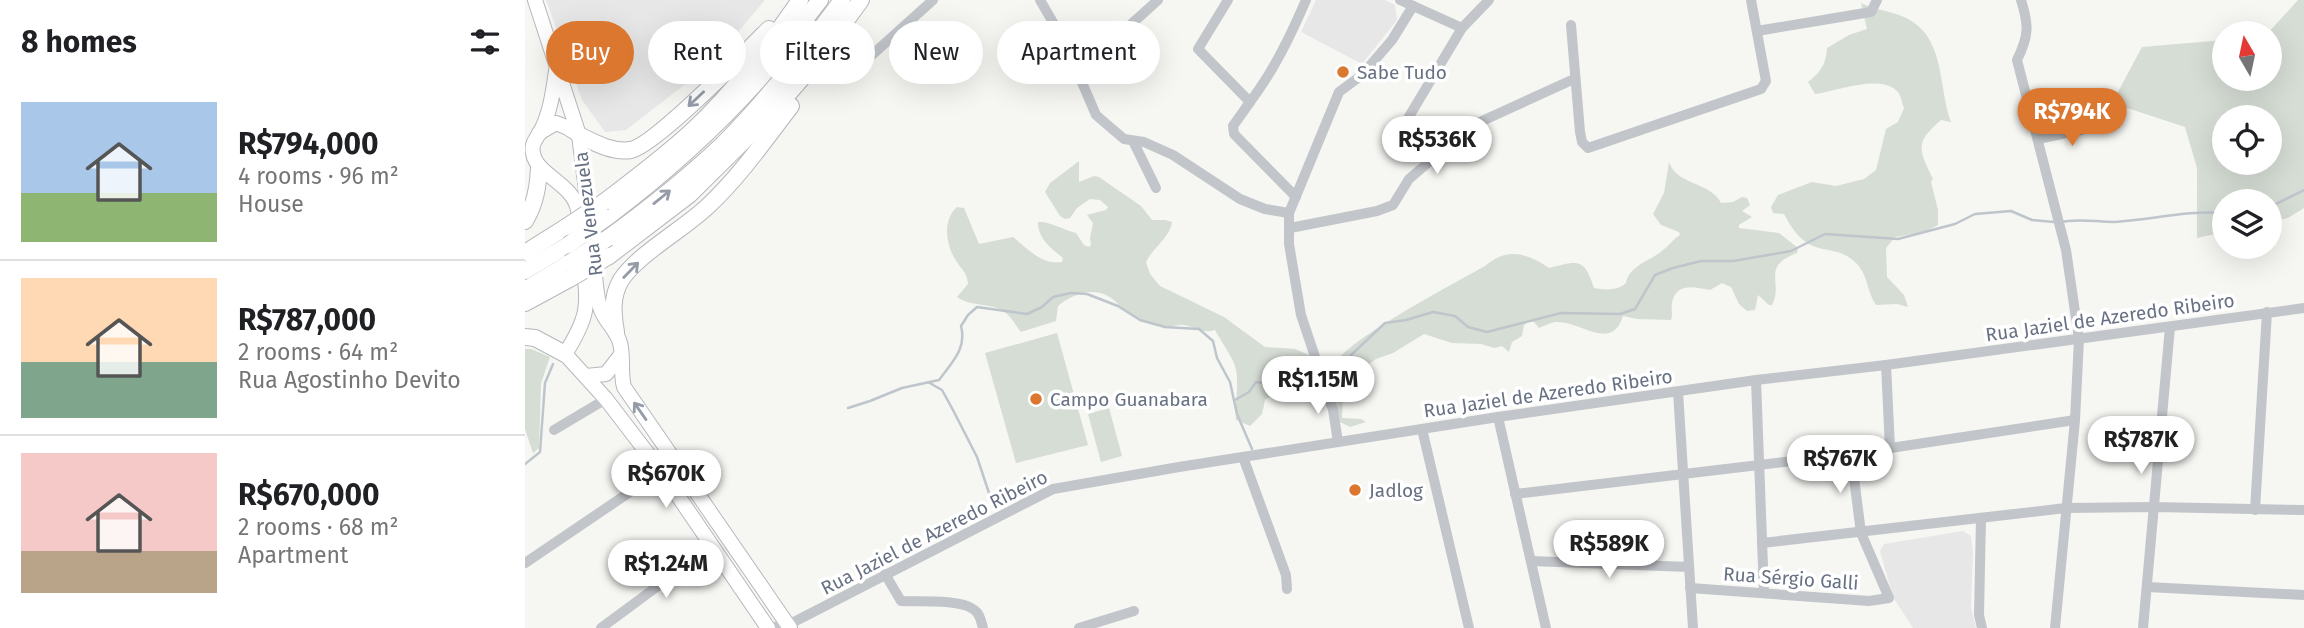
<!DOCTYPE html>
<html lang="en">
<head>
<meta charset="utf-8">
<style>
  :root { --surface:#fff; --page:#f2f2f2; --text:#202124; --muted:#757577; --line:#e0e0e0; --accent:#db772f }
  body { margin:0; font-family:"Fira Sans",sans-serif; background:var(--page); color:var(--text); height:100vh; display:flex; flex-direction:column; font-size:26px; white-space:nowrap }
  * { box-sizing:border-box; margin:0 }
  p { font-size:23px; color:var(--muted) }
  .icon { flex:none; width:38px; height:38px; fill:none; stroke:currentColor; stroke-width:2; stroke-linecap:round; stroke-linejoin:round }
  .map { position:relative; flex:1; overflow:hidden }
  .panel { display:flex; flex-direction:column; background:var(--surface); width:525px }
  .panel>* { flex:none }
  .hud { position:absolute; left:21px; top:21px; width:665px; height:63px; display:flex; gap:14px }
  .needle { width:46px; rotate:351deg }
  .controls { position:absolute; left:1687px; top:21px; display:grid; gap:14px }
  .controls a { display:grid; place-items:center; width:70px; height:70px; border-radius:50%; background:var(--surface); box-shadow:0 7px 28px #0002; font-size:35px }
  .price { position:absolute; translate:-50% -60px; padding:0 16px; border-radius:24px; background:#fff; color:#222; font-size:23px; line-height:46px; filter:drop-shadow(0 2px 4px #0008) }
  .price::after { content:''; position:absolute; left:50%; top:42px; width:21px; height:16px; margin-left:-10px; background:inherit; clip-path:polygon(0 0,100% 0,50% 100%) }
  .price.current { background:var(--accent); color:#fff }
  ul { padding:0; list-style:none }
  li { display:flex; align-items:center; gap:21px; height:175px; padding:0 21px }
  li+li { border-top:2px solid var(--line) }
  li span { display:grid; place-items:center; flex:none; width:196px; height:140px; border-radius:0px; color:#555 }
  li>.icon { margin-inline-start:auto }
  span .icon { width:84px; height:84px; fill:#fffc; stroke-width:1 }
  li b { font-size:30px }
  h2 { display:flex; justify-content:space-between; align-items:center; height:84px; padding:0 21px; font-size:30px }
  .chip { padding:0 24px; border-radius:32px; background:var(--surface); box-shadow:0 7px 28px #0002; font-size:24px; line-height:63px }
  .chip.current { background:var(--accent); color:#fff }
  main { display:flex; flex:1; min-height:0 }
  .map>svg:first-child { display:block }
  .built { fill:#e7e7e7 }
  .green { fill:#d6ddd5; fill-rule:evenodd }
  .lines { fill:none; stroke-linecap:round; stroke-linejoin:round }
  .stream { stroke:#bec5cb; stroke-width:2.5 }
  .major-casing { stroke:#b5b8bd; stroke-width:16 }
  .highway-casing { stroke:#b5b7bb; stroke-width:18 }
  .minor { stroke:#c2c5c9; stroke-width:10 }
  .major { stroke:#fff; stroke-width:14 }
  .highway { stroke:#fff; stroke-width:16 }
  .highway-bridge-casing { stroke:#b5b7bb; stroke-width:18; stroke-linecap:butt }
  .highway-bridge { stroke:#fff; stroke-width:16 }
  .oneway { stroke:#959ca8 }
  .poi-dot { fill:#db772f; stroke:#fff; stroke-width:2.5 }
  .labels { text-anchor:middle; stroke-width:7; stroke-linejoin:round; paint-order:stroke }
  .poi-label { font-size:19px; fill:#677183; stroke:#fff; text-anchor:start }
  .street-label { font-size:19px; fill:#677183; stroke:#fff }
</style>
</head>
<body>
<main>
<section class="panel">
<h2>8 homes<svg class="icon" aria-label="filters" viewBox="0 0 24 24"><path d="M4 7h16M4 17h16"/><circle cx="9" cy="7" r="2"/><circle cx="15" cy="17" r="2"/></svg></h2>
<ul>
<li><span style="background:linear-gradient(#a9c7e8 65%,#8fb573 0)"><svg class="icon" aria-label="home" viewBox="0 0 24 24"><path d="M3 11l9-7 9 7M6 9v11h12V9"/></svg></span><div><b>R$794,000</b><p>4 rooms · 96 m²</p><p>House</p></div></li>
<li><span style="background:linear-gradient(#ffd9b3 60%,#7fa58c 0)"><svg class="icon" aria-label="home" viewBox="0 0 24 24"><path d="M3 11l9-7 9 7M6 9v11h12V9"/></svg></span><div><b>R$787,000</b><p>2 rooms · 64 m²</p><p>Rua Agostinho Devito</p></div></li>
<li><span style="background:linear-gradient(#f6c9c9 70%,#b9a48a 0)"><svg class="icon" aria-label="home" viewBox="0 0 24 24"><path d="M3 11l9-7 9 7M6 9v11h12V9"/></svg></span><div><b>R$670,000</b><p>2 rooms · 68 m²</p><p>Apartment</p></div></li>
</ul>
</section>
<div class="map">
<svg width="1779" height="628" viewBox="0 0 1779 628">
  <rect width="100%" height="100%" fill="#f6f6f3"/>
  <g class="built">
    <polygon points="21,0 240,0 185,65 101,130 80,132 57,100"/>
    <polygon points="791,0 860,0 870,5 872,20 837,64 776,32"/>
    <polygon points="1438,531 1446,536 1448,551 1446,607 1451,628 1388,628 1368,597 1355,551 1359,544"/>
  </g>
  <g class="green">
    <path d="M 1773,0 L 1779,0 L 1779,208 L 1763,218 L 1745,222 L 1745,201 L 1699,201 L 1699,232 L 1672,238 L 1672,168 L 1660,127 L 1587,103 L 1617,47 L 1699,40 L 1699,79 L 1745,79 L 1745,33 L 1743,33 ZM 1745,117 L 1745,163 L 1699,163 L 1699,117 Z"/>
    <path d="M 1336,3 C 1352,11 1372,11 1388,22 C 1420,43 1414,91 1426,122 L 1416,120 C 1389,143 1394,150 1408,179 L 1406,182 L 1413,210 L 1413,225 L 1400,232 L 1370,237 L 1361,248 L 1362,277 L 1379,295 L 1383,307 L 1372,304 L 1351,305 C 1340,288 1344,271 1325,258 C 1314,250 1301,251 1288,246 C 1274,240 1266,227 1259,214 L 1248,213 L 1246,207 L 1253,195 L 1287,182 L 1311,186 L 1339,179 L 1351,170 L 1361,129 L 1373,122 L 1379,108 C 1377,103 1376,96 1373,92 C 1357,73 1312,91 1290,94 L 1283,82 C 1296,72 1301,64 1302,48 L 1324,35 L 1342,29 Z"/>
    <path d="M 554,161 L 554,182 L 569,176 L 574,177 L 616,206 L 627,220 L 640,220 L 647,222 C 646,236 627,249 621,262 L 625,274 L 635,286 L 699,317 L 740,347 L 770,349 L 784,355 L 786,370 L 780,384 L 752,391 L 740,400 L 737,414 L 725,426 L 711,420 C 709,401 717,377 707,359 C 702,349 695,340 690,330 C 677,334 671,327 659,325 C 654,324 648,327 643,327 C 633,327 621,321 612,318 C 602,314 598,309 591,302 C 573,285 550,292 533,306 L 531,321 L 496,332 C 491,326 487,318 481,313 C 467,302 445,307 432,297 L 443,284 C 442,272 436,269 430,259 C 420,243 418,219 432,207 L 439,208 L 454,244 L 488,237 C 503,249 516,265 537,262 L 538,258 C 526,248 513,239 513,222 C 524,221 539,230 551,233 L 559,245 L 564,247 L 566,245 L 565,238 L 568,223 L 562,215 L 581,210 L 583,207 L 575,200 L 565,199 L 552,208 L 545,218 L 540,219 L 535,216 L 520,192 L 525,183 Z"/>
    <path d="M 1144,162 C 1151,185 1186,182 1196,203 L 1208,202 L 1217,197 L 1222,198 L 1225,205 L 1217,211 L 1227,217 L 1214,225 L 1214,228 L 1254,233 L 1273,248 L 1272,253 C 1235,267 1259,282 1247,305 L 1244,305 L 1233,295 L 1230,310 L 1222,311 L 1214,304 L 1206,287 L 1197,283 L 1185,290 C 1169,287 1151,282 1147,303 C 1146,309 1148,314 1146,320 L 1112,319 L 1098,316 C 1087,353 1055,320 1030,322 C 1025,323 1019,326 1014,328 L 1009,322 L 1003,322 L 999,325 L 997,336 L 987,342 L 984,352 L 977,346 L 969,348 L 956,344 L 927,343 L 899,334 L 868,353 L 851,359 L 833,372 L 818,397 L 817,418 L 836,419 L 841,422 L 825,427 L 815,422 C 811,406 803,386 806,370 C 810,345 934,281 960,266 C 983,247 1001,253 1024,268 C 1053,261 1059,257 1069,288 C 1080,290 1092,291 1101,283 C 1104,265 1126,261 1138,250 C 1145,245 1148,239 1155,235 L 1154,232 L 1136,225 L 1128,214 L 1139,193 Z"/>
    <polygon points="532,333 563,445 491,463 460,353"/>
    <polygon points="0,349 6,349 25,357 16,383 14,448 8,453 0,429"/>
    <polygon points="584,408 597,456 576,462 563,414"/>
  </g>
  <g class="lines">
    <g class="stream">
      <polyline points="1745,207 1779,190"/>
      <path d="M 1536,222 C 1552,218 1572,222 1590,222 C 1627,220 1662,210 1699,213"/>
      <polyline points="800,378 811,373 825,356 860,323 881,320 908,312 930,316 943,327 962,332 1036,313 1095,314 1110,309 1130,275 1148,268 1176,261 1208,261 1266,251 1300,234 1373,239 1430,224 1450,214 1486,211 1507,220 1529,222"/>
      <polyline points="403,382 417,390 428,410 452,457 464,493"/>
      <path d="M 710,400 L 724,392 L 731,382 L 739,383 L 746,379 C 758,387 781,387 794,381"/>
      <path d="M 323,408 L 345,401 L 377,388 L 414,380 C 427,362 442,349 436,326 L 443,315 L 452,307 L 502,314 L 517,307 L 528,297 L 546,293 L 562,294 L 593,306 L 615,320 L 640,327 L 674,329 L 688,341 L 692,358 L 705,382 L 712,414 L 727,449"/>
      <polyline points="0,464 15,452 20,383 28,364"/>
    </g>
    <defs>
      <g id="major">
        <polyline points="10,0 54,135 65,222"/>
        <path d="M 31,71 C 28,92 25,115 14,134 C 10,140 6,145 8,153 C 11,174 44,182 52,206 C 54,212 54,221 55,227"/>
        <polyline points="14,133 31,123 41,127 54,135"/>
        <path d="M 69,256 C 70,273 70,294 76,310 C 81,323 92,330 95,343 C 99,357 95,372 99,387 L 265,628"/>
        <path d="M 58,261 C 63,305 65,315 40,354 L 81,399 L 136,471 L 243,628"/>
        <polyline points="61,376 81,374 95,356"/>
      </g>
      <g id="highway">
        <path d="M 54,135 C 70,143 88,153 106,150 C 130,145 222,51 244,29"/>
        <path d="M 79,202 C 109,179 140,156 168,130 C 209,92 243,46 275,0"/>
        <path d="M 81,218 C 137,176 189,130 236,77 C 257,53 275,25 295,0"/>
        <path d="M 0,221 C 10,204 13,188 14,168"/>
        <path d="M 83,238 C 123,209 162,178 198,144 C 242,100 280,50 317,0"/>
        <polyline points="0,253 41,227"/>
        <polyline points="84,256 164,195 244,116 291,62 336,0"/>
        <polyline points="0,271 43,245"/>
        <polyline points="0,290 44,263"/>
        <polyline points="0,303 46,278"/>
        <path d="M 91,332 C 88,314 86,297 96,280 C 113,254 159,229 183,206 C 214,177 240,140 266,106"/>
        <polyline points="0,337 10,338 40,354"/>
      </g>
    </defs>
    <use href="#major" class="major-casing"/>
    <use href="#highway" class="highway-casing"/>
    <g class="minor">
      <polyline points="515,0 540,43 571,115 599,139 619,142 648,155 715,199 740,209 764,213"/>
      <polyline points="703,0 673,49 725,102 708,126 709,134 771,197"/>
      <polyline points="875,0 937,28"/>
      <path d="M 1496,0 C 1504,25 1504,36 1492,60 L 1541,250 L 1554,339 L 1550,420 L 1530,628"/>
      <polyline points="1046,25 1055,132 1057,142 1063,148 1236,89 1241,81 1226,0"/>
      <polyline points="1232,31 1346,12 1352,0"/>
      <polyline points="327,73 408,0"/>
      <polyline points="552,73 633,0"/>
      <path d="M 725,102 C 749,70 765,37 781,0"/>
      <polyline points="1513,139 1574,126"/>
      <polyline points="870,140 937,28 964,0"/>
      <polyline points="608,141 631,188"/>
      <polyline points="765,228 852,211 868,205 884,179 946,126 1049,79"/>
      <polyline points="1361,365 1365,448"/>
      <polyline points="1231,380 1239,593"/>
      <polyline points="1153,392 1168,628"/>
      <polyline points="973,417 1021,628"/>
      <polyline points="897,429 944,628"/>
      <polyline points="29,430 81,399"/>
      <polyline points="813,442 808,410 776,315 764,244 764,213 814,92 837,75 867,40 888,6"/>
      <polyline points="718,457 761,575 762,589"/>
      <polyline points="990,494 1326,454 1550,420"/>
      <polyline points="1730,510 1742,312"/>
      <polyline points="1456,518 1454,615 1457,628"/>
      <polyline points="1237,543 1541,508 1629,507 1779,510"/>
      <polyline points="1006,561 1164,567"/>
      <polyline points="0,563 136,471"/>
      <path d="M 360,574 L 376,601 C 394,602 434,599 448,609 C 455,613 456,621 458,628"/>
      <polyline points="1622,587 1779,595"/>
      <polyline points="1165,588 1344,601 1364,598 1336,533 1326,454"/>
      <polyline points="76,628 187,546"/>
      <polyline points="242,628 263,625 528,489 654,467 973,417 1231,380 1361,365 1779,308"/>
      <polyline points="554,628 609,611"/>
      <polyline points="1618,628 1645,327"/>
    </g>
    <use href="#major" class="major"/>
    <use href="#highway" class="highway"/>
    <defs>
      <g id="highway-bridge">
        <polyline points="41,227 79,202"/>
        <polyline points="43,245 81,218"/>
        <polyline points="44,263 83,238"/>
        <polyline points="46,278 84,256"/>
      </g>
    </defs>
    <use href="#highway-bridge" class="highway-bridge-casing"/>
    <use href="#highway-bridge" class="highway-bridge"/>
  </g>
  <defs><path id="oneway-shaft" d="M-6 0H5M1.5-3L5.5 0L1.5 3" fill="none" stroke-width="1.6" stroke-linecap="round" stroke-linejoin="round" transform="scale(1.75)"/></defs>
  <g class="oneway">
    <use href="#oneway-shaft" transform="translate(171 99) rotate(137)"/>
    <use href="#oneway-shaft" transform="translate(137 197) rotate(-39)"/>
    <use href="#oneway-shaft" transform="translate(106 270) rotate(-46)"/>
    <use href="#oneway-shaft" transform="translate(115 411) rotate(-125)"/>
  </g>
  <g class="poi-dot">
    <circle cx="818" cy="72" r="7"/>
    <circle cx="511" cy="399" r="7"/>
    <circle cx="830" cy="490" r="7"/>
  </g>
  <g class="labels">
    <g class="poi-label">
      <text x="832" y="79">Sabe Tudo</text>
      <text x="525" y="406">Campo Guanabara</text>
      <text x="844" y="497">Jadlog</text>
    </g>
    <g class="street-label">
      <text transform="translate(63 214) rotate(-97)" y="7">Rua Venezuela</text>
      <text transform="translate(1585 317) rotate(-8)" y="7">Rua Jaziel de Azeredo Ribeiro</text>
      <text transform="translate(1023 393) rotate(-8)" y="7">Rua Jaziel de Azeredo Ribeiro</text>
      <text transform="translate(409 532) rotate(-27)" y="7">Rua Jaziel de Azeredo Ribeiro</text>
      <text transform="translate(1266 578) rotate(4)" y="7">Rua Sérgio Galli</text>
    </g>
  </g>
</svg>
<div class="controls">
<a><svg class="needle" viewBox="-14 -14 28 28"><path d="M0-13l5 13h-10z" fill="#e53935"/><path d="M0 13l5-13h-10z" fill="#757577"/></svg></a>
<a><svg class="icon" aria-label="locate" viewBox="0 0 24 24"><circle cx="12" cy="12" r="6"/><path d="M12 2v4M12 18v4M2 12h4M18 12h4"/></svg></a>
<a><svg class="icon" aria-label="layers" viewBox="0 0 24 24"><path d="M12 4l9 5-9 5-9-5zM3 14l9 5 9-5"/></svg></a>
</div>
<b class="price current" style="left:1547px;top:148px">R$794K</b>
<b class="price" style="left:912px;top:176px">R$536K</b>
<b class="price" style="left:793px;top:416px">R$1.15M</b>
<b class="price" style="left:1616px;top:476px">R$787K</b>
<b class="price" style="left:1315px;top:495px">R$767K</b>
<b class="price" style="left:141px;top:510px">R$670K</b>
<b class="price" style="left:1084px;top:580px">R$589K</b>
<b class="price" style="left:141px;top:600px">R$1.24M</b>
<div class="hud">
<a class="chip current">Buy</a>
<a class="chip">Rent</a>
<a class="chip">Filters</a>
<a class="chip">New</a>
<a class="chip">Apartment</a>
</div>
</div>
</main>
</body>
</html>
